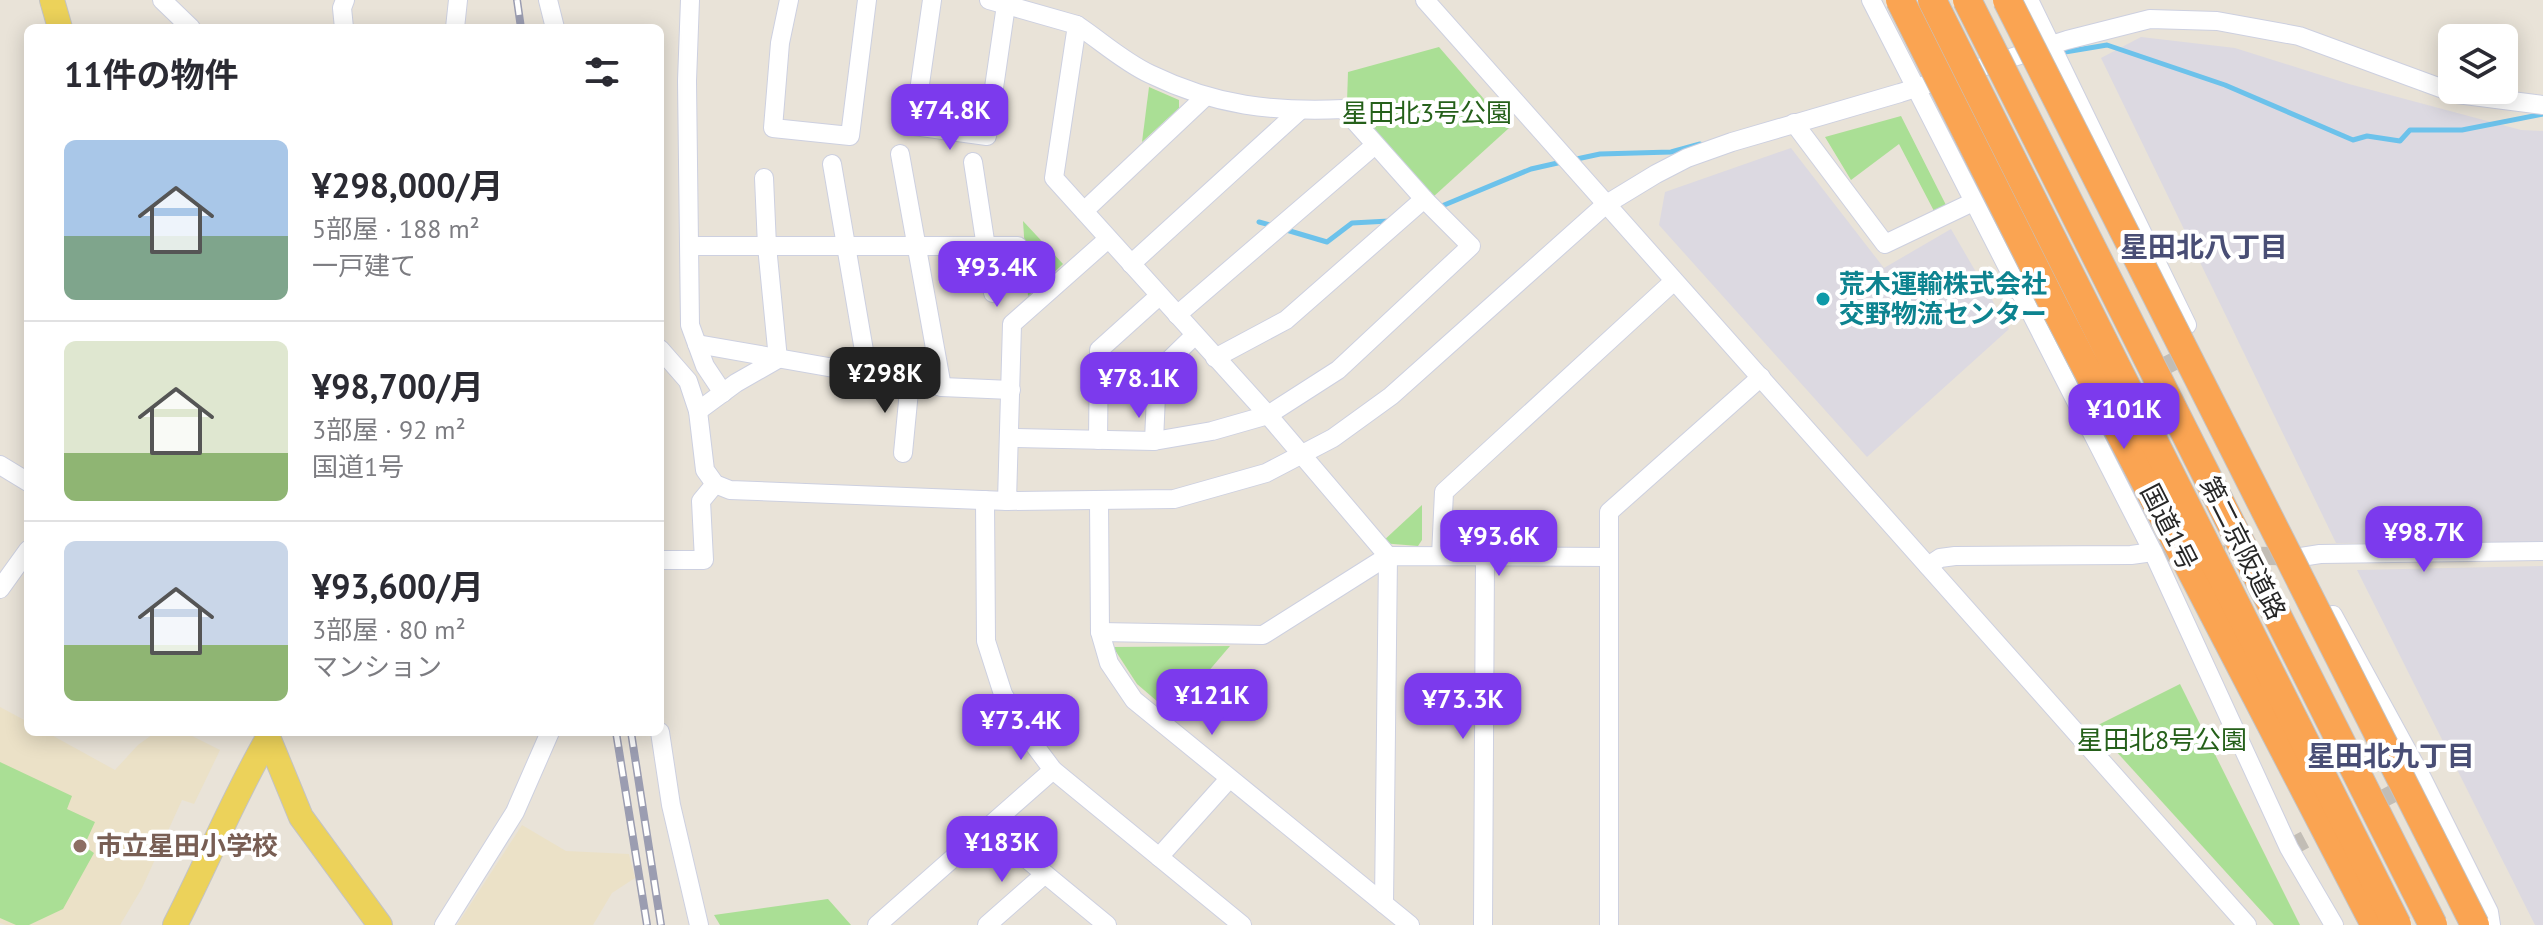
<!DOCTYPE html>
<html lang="ja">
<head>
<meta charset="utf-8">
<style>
  :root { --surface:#fff; --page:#f2f2f3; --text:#2b2b33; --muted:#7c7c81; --line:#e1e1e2; --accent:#7c3aed }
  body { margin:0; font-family:"PT Sans","Noto Sans JP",sans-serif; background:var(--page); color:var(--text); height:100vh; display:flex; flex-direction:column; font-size:30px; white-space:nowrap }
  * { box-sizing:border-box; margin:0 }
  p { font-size:26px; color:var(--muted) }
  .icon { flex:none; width:44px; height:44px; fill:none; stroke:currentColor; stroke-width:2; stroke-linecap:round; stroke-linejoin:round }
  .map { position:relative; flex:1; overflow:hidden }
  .side { position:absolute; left:24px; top:24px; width:640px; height:712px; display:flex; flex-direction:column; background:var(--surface); border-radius:12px; box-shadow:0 4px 20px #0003 }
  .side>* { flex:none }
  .tools { position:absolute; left:2438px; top:24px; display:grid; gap:16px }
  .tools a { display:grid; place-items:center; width:80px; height:80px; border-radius:12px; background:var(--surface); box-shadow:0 4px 20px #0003; font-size:40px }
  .price { position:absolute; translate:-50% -68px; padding:0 18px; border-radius:16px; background:var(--accent); color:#fff; font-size:26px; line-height:52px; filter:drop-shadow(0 2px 4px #0008) }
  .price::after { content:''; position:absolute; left:50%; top:48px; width:24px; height:18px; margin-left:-12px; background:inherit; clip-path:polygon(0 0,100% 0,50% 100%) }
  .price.on { background:#222; color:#fff }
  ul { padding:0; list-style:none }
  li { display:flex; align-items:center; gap:24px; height:200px; padding:0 40px }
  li+li { border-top:2px solid var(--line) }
  li span { display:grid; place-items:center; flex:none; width:224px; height:160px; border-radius:12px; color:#555 }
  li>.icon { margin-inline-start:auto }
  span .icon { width:96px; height:96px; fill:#fffc; stroke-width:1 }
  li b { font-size:34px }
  h2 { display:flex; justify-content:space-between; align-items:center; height:96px; padding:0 40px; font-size:34px }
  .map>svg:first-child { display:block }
  .industrial { fill:#dcd9e1 }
  .education { fill:#ebe1c7 }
  .green { fill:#aadf95 }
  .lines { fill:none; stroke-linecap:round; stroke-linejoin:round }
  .stream { stroke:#6cc2eb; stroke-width:5 }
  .minor-tunnel { stroke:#c2bdb5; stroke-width:18; stroke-dasharray:18 9; stroke-linecap:butt }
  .minor-casing { stroke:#cdd0e0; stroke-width:20 }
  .major-casing { stroke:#c3c3c3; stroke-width:26 }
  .minor { stroke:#fff; stroke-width:18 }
  .major { stroke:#ecd25a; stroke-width:24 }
  .rail-casing { stroke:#9b9db1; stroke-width:8 }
  .rail { stroke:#fff; stroke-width:5; stroke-dasharray:15; stroke-linecap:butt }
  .highway-bridge-casing { stroke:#c3c3c3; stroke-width:30; stroke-linecap:butt }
  .highway-bridge { stroke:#faa452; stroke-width:28 }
  .culture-dot { fill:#0f9aa8; stroke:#fff; stroke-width:3 }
  .education-dot { fill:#8d6e63; stroke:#fff; stroke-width:3 }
  .labels { text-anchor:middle; stroke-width:8; stroke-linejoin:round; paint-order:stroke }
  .park-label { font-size:26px; fill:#25601a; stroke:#fff }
  .culture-label { font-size:26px; font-weight:bold; fill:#0d838f; stroke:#fff; text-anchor:start }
  .street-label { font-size:26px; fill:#272727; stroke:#fff }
  .education-label { font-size:26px; font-weight:bold; fill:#785e54; stroke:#fff; text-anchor:start }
  .neighbourhood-label { font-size:28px; font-weight:bold; fill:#494e75; stroke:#fff }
</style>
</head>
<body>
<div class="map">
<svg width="2543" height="925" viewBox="0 0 2543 925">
  <rect width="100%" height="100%" fill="#e9e3d8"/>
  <g class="industrial">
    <polygon points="2141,37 2235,48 2349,84 2521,130 2543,131 2543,542 2336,543 2101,58"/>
    <polygon points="1791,148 1884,268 1951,229 2009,329 1867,457 1659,225 1665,192"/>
    <polygon points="2543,566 2543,925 2535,925 2357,570"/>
  </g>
  <g class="education">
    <polygon points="0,707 28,722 28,732 46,732 115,770 138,745 156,732 184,732 220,750 194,804 182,800 142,888 120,925 6,925 0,923"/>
    <polygon points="522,825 566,851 629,854 635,878 612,893 593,925 457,925"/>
  </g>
  <g class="green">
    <polygon points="1439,47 1509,128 1433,197 1347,102 1348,72"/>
    <polygon points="1149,87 1179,100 1179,108 1142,142"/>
    <polygon points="1901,116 1947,207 1934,211 1899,144 1851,180 1825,137"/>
    <polygon points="1023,221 1063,264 1028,296"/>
    <polygon points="1422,505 1422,540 1418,546 1381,543"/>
    <polygon points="1230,646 1172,714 1137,684 1113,647"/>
    <polygon points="2180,684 2300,925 2274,925 2094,727"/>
    <polygon points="0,762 72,796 67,809 95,822 84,846 94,853 63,909 29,925 16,925 0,918"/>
    <polygon points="828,899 851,925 720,925 714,915"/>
  </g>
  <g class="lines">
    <g class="stream">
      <polyline points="2059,53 2107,45 2225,85 2353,140 2367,136 2400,141 2410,130 2462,130 2543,114"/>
      <polyline points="1572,160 1600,154 1671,152 1700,144"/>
      <polyline points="1437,208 1531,169 1562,162"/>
      <polyline points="1259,222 1274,226"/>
      <polyline points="1283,229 1327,242 1352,223 1389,221"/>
    </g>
    <g class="minor-tunnel">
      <polyline points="2119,390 2196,350"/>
      <polyline points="2153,552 2298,557"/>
      <polyline points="2289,848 2413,783"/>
    </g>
    <defs>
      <g id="minor">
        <polyline points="162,0 191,28"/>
        <polyline points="548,0 555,28"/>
        <polyline points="690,0 687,81 690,325 705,366 723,393"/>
        <polyline points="789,0 780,43 773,128 850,136 867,0"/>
        <polyline points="932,0 914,126 987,136 1006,5"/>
        <polyline points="989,0 1077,25 1054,178 1268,415 1388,556 1384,904"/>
        <polyline points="1425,0 2247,925"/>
        <polyline points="1871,0 2153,552 2289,848 2334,925"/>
        <polyline points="2029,0 2187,325"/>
        <polyline points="344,28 342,8 345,0"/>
        <polyline points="455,28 458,0"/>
        <polyline points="1794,123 1885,244 1973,202"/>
        <polyline points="900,154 942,387"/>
        <polyline points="973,162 993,293"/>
        <polyline points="832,164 868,374"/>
        <polyline points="1084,211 1205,97"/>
        <polyline points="690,246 1018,246"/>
        <polyline points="1131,264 1299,111"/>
        <polyline points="1177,315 1375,145"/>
        <polyline points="697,344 942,387 1011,390"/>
        <polyline points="660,349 688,381 698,411 705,470 715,484 730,490 1007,501 1174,499 1266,473 1333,438 1391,396 1605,205 1656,174 1687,158 1732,142 1900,93 2067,40 2150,19 2217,21 2299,36 2457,94 2543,105"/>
        <polyline points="1215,358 1286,320 1424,199"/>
        <polyline points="698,411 736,383 778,359 767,246 764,178"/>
        <path d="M 1011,438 L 1154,441 L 1212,431 L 1268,415 L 1338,370 L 1471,246 L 1424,199 L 1344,109 C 1272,112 1216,106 1150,74 C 1124,62 1101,41 1077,25"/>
        <polyline points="1098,440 1099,350 1159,296"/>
        <polyline points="1154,441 1157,372 1195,335"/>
        <polyline points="903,453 910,381"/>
        <polyline points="0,465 28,482"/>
        <polyline points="985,500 986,641 1003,694 1026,734 1053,770 1242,925"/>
        <polyline points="1007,501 1012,324 1108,239"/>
        <polyline points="1099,501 1100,632 1109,663 1134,700 1410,925"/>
        <polyline points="1441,556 1444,492 1674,281"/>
        <polyline points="2301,557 2320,554 2543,551"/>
        <polyline points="660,560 704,560 701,501 715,484"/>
        <polyline points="1928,566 1940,558 1955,556 2131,555 2153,552"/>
        <polyline points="0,589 28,550"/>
        <polyline points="2333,615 2422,778 2489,912 2491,925"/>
        <polyline points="1100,632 1263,635 1388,556 1609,557"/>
        <polyline points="660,732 671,805 699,925"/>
        <polyline points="988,827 1107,925"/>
        <polyline points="1159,857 1229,779"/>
        <polyline points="444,925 515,812 550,732"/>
        <polyline points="877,925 1053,770"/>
        <polyline points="987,925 1045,874"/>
        <polyline points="1483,925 1485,557"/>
        <polyline points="1609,925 1609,512 1761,377"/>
      </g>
      <g id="major">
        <polyline points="52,0 60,28"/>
        <polyline points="266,732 301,817 380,925"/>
        <path d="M 175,925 C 207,863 233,798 268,738"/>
      </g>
    </defs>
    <use href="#minor" class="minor-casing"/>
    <use href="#major" class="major-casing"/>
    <use href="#minor" class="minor"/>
    <use href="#major" class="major"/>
    <defs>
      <g id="rail">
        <polyline points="517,0 521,28"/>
        <polyline points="616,732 647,925"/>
        <polyline points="631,732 661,925"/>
      </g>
    </defs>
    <use href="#rail" class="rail-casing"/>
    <use href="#rail" class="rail"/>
    <defs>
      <g id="highway-bridge">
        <polyline points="1900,0 2053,304 2375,925"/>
        <polyline points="1932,0 2397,925"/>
        <polyline points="1967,0 2433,925"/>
        <polyline points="2007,0 2475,925"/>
      </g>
    </defs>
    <use href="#highway-bridge" class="highway-bridge-casing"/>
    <use href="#highway-bridge" class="highway-bridge"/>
  </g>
  <circle class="culture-dot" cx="1823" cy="299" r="8"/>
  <circle class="education-dot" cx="80" cy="846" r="8"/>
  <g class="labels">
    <g class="park-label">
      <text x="1427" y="122">星田北3号公園</text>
      <text x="2162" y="749">星田北8号公園</text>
    </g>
    <g class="culture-label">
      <text x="1839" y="293">荒木運輸株式会社<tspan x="1839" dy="30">交野物流センター</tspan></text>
    </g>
    <g class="street-label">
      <text transform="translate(2169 527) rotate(63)" y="9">国道1号</text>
      <text transform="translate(2243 548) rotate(63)" y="9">第二京阪道路</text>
    </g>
    <g class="education-label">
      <text x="96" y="855">市立星田小学校</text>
    </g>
    <g class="neighbourhood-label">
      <text x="2204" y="257">星田北八丁目</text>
      <text x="2391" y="766">星田北九丁目</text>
    </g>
  </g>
</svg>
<div class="tools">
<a><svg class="icon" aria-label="layers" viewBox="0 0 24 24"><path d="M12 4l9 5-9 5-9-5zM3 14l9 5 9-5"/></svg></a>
</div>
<b class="price" style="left:950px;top:152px">¥74.8K</b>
<b class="price" style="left:997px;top:309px">¥93.4K</b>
<b class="price on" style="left:885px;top:415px">¥298K</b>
<b class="price" style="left:1139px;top:420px">¥78.1K</b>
<b class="price" style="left:2124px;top:451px">¥101K</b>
<b class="price" style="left:2424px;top:574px">¥98.7K</b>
<b class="price" style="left:1499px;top:578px">¥93.6K</b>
<b class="price" style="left:1212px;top:737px">¥121K</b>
<b class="price" style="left:1463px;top:741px">¥73.3K</b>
<b class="price" style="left:1021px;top:762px">¥73.4K</b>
<b class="price" style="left:1002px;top:884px">¥183K</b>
<section class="side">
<h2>11件の物件<svg class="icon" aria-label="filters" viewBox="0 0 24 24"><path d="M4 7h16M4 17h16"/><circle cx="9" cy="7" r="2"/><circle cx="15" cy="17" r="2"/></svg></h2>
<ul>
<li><span style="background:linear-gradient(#a9c7e8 60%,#7fa58c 0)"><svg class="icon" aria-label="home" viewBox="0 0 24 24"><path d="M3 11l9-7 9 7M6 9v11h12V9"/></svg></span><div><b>¥298,000/月</b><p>5部屋 · 188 m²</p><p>一戸建て</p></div></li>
<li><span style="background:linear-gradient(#dfe7d0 70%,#8fb573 0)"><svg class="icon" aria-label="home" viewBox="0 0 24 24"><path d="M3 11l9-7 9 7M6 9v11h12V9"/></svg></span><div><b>¥98,700/月</b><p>3部屋 · 92 m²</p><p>国道1号</p></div></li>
<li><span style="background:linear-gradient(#c9d6e8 65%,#8fb573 0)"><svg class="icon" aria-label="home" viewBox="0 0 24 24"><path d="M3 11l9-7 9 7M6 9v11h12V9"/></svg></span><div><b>¥93,600/月</b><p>3部屋 · 80 m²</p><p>マンション</p></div></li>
</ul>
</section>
</div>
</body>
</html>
